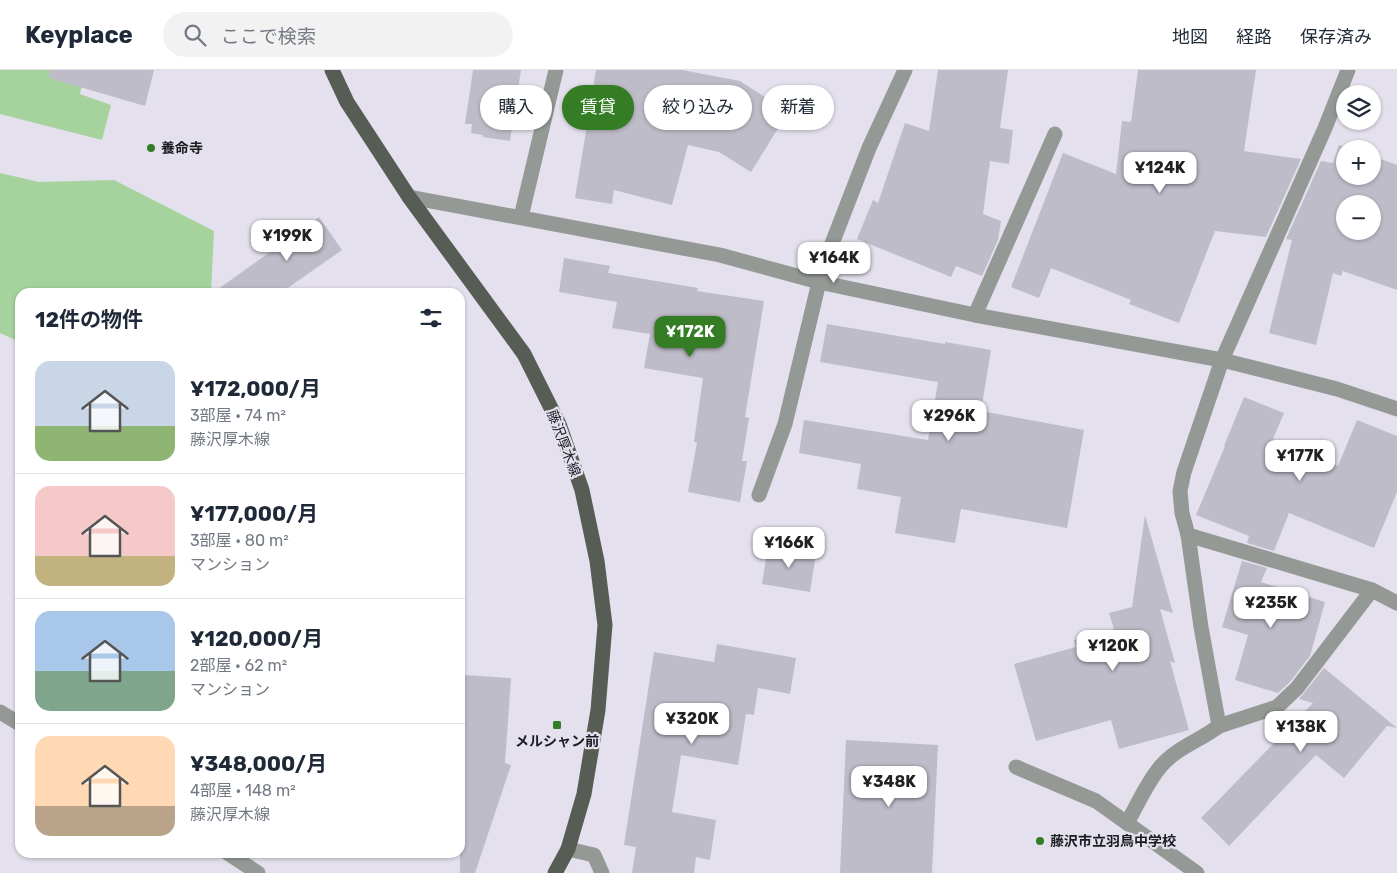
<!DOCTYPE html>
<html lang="ja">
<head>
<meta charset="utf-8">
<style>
  :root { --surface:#fff; --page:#f2f2f3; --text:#1f2937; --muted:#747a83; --line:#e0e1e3; --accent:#347d24 }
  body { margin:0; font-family:Rubik,"Noto Sans JP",sans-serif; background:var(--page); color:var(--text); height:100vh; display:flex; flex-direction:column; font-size:19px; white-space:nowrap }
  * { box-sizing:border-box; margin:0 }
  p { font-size:16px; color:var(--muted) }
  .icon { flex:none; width:28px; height:28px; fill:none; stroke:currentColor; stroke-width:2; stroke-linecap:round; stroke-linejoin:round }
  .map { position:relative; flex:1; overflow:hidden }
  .side { position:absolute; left:15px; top:218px; width:450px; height:570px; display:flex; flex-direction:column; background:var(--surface); border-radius:15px; box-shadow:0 1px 4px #0004 }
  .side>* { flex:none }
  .top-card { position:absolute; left:480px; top:15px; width:475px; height:45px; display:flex; gap:10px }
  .fabs { position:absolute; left:1336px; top:15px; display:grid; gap:10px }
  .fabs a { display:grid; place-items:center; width:45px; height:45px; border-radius:50%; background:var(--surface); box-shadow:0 1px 4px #0004; font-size:25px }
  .price { position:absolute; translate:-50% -42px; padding:0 11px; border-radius:10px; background:#fff; color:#222; font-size:16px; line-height:32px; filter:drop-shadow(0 1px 2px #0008) }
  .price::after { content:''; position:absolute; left:50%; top:30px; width:15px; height:11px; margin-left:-8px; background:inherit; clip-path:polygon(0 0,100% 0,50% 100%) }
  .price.current { background:var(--accent); color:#fff }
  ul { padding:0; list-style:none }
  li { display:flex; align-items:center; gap:15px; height:125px; padding:0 20px }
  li+li { border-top:1px solid var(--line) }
  li span { display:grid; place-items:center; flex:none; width:140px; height:100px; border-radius:15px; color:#555 }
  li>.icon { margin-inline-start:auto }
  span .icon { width:60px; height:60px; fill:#fffc; stroke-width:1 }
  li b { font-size:21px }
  h2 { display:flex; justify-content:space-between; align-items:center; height:60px; padding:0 20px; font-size:21px }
  .pill { padding:0 18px; border-radius:22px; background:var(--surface); box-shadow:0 1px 4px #0004; font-size:18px; line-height:45px }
  .pill.current { background:var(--accent); color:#fff }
  header { display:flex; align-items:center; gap:30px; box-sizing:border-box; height:70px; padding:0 25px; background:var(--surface); border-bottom:1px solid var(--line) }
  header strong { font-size:24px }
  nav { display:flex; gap:28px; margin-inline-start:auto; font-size:18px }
  .search { width:350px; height:45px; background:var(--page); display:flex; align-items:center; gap:12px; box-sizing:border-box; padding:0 18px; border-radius:28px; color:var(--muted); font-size:19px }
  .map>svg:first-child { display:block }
  .green { fill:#a6d39d }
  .building { fill:#bfbcc9; fill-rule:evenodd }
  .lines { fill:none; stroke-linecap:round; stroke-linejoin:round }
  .minor { stroke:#959995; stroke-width:15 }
  .major { stroke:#575d55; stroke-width:15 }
  .poi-dot { fill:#347d24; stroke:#e4e0ed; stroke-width:2 }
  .labels { text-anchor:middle; stroke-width:4.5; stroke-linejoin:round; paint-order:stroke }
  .poi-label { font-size:14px; font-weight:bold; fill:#1c1b20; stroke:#e4e0ed; text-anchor:start }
  .street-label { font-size:14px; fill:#1c1b20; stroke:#e4e0ed }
</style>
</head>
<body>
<header>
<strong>Keyplace</strong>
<div class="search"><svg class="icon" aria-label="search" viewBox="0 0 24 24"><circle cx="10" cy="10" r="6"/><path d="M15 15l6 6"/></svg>ここで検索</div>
<nav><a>地図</a><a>経路</a><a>保存済み</a></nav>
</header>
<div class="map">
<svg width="1397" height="803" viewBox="0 0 1397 803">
  <rect width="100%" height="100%" fill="#e4e0ed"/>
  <g class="green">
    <polygon points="0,0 85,0 80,24 111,35 102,70 0,44"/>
    <polygon points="0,103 39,112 114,110 214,161 211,222 20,222 20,272 0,263"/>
  </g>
  <g class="building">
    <polygon points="50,0 154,0 145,36 49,8"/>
    <polygon points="473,0 521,0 510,71 483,67 483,65 471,63 472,54 465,54"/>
    <polygon points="596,0 682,0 740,11 788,42 751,102 719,82 688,75 672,135 614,120 612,134 575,128"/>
    <polygon points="938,0 1008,0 1000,58 1013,60 1009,94 990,91 983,144 1001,151 998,170 982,206 956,196 951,207 857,169 873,130 878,133 905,53 929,61"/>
    <polygon points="1138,0 1256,0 1244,81 1301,89 1266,167 1215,161 1179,253 1129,234 1131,230 1051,198 1039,228 1011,217 1063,83 1116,104 1122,51 1131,52"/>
    <path d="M 1339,75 L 1350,79 L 1345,79 L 1345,106 L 1372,106 L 1372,86 L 1397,95 L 1397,220 L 1343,201 L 1341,206 L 1333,203 L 1316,275 L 1269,263 L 1292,170 L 1286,169 L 1321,91 L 1333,93 ZM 1345,134 L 1372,134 L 1372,161 L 1345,161 Z"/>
    <polygon points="319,147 342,180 282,222 214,222"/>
    <polygon points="564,188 610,196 608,203 698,218 697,221 764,231 745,347 749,348 742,391 747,391 740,432 688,422 697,372 694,372 703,308 644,298 650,264 612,258 617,232 559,222"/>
    <polygon points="827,254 945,274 945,272 991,280 981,341 1084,360 1067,458 961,439 955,473 895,463 901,427 857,419 861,394 799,383 804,350 928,370 938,312 820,292"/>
    <polygon points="1244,327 1284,343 1273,369 1338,396 1357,350 1397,366 1397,422 1374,478 1289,443 1274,481 1247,473 1249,466 1196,445 1225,376 1224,376"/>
    <polygon points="1145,445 1173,543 1160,539 1175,593 1170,591 1189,660 1119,679 1111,650 1036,671 1014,594 1076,577 1074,570 1114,559 1109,543 1132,537"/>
    <polygon points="768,476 816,484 810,522 762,514"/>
    <polygon points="1242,491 1267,498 1261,512 1325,532 1310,586 1290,612 1278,623 1235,610 1248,565 1222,557"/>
    <polygon points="717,574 796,588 790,624 758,618 754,645 746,644 738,695 681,685 672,742 716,750 710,790 696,787 694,803 632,803 636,777 624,775 654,582 714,592"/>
    <polygon points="1324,598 1397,658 1387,656 1344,708 1316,685 1229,776 1201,748 1313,633 1299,629"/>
    <polygon points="464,605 511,608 505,693 511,695 475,803 460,803 460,665"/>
    <polygon points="846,670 938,675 932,803 840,803"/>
  </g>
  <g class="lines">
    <g class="minor">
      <polyline points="409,127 720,185 819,212 975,245 1222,290 1337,319 1397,339"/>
      <polyline points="521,147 556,0"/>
      <polyline points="975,245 1055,64"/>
      <polyline points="759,425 785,354 819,212 828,184 869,78 905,0"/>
      <polyline points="1188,465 1372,520 1397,533"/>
      <polyline points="0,642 20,654"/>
      <polyline points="1219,656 1277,637 1297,618 1372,520"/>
      <polyline points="1016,697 1096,731 1197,803"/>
      <path d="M 1127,753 C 1138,734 1147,712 1161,696 C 1176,678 1201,670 1219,656 L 1201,557 L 1188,465 L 1182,443 L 1180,421 L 1184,402 L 1222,290 L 1325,58 L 1348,0"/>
      <polyline points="568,779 594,785 602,803"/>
      <polyline points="226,782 258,803"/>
    </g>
    <polyline class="major" points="332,0 347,32 409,127 524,284 559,354 582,420 597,491 605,555 598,640 584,724 568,779 555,803"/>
  </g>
  <g class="poi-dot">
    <circle cx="151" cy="78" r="5"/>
    <rect x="552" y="650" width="10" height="10" rx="2.5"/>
    <circle cx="1040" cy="771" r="5"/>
  </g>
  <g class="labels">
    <g class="poi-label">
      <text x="161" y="83">養命寺</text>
      <text x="557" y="676" text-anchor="middle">メルシャン前</text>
      <text x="1050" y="776">藤沢市立羽鳥中学校</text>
    </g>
    <g class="street-label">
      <text transform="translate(564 373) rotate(69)" y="5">藤沢厚木線</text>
    </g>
  </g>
</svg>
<div class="fabs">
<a><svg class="icon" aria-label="layers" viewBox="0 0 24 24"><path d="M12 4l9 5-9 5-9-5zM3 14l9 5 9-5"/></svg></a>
<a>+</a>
<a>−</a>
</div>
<b class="price" style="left:1160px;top:124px">¥124K</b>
<b class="price" style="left:287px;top:192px">¥199K</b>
<b class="price" style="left:834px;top:214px">¥164K</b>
<b class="price current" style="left:690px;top:288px">¥172K</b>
<b class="price" style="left:949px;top:372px">¥296K</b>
<b class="price" style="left:1300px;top:412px">¥177K</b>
<b class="price" style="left:789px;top:499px">¥166K</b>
<b class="price" style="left:1271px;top:559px">¥235K</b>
<b class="price" style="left:1113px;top:602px">¥120K</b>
<b class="price" style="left:692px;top:675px">¥320K</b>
<b class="price" style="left:1301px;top:683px">¥138K</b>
<b class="price" style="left:889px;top:738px">¥348K</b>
<div class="top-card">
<a class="pill">購入</a>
<a class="pill current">賃貸</a>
<a class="pill">絞り込み</a>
<a class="pill">新着</a>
</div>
<section class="side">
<h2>12件の物件<svg class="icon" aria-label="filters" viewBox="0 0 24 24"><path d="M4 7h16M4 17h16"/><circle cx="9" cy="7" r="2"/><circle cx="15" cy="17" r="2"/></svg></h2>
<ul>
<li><span style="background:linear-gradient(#c9d6e8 65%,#8fb573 0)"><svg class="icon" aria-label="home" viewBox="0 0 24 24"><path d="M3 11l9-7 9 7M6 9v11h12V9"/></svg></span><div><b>¥172,000/月</b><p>3部屋 · 74 m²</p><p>藤沢厚木線</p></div></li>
<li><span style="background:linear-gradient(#f6c9c9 70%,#c2b280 0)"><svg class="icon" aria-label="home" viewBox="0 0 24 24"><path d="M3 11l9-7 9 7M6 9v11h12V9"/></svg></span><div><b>¥177,000/月</b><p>3部屋 · 80 m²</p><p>マンション</p></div></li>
<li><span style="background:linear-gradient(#a9c7e8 60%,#7fa58c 0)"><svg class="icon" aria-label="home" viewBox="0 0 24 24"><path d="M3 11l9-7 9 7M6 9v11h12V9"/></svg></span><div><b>¥120,000/月</b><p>2部屋 · 62 m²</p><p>マンション</p></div></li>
<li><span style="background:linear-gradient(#ffd9b3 70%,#b9a48a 0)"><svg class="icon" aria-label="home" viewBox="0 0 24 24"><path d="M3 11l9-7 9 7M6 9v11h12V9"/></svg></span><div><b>¥348,000/月</b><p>4部屋 · 148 m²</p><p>藤沢厚木線</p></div></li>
</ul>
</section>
</div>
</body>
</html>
